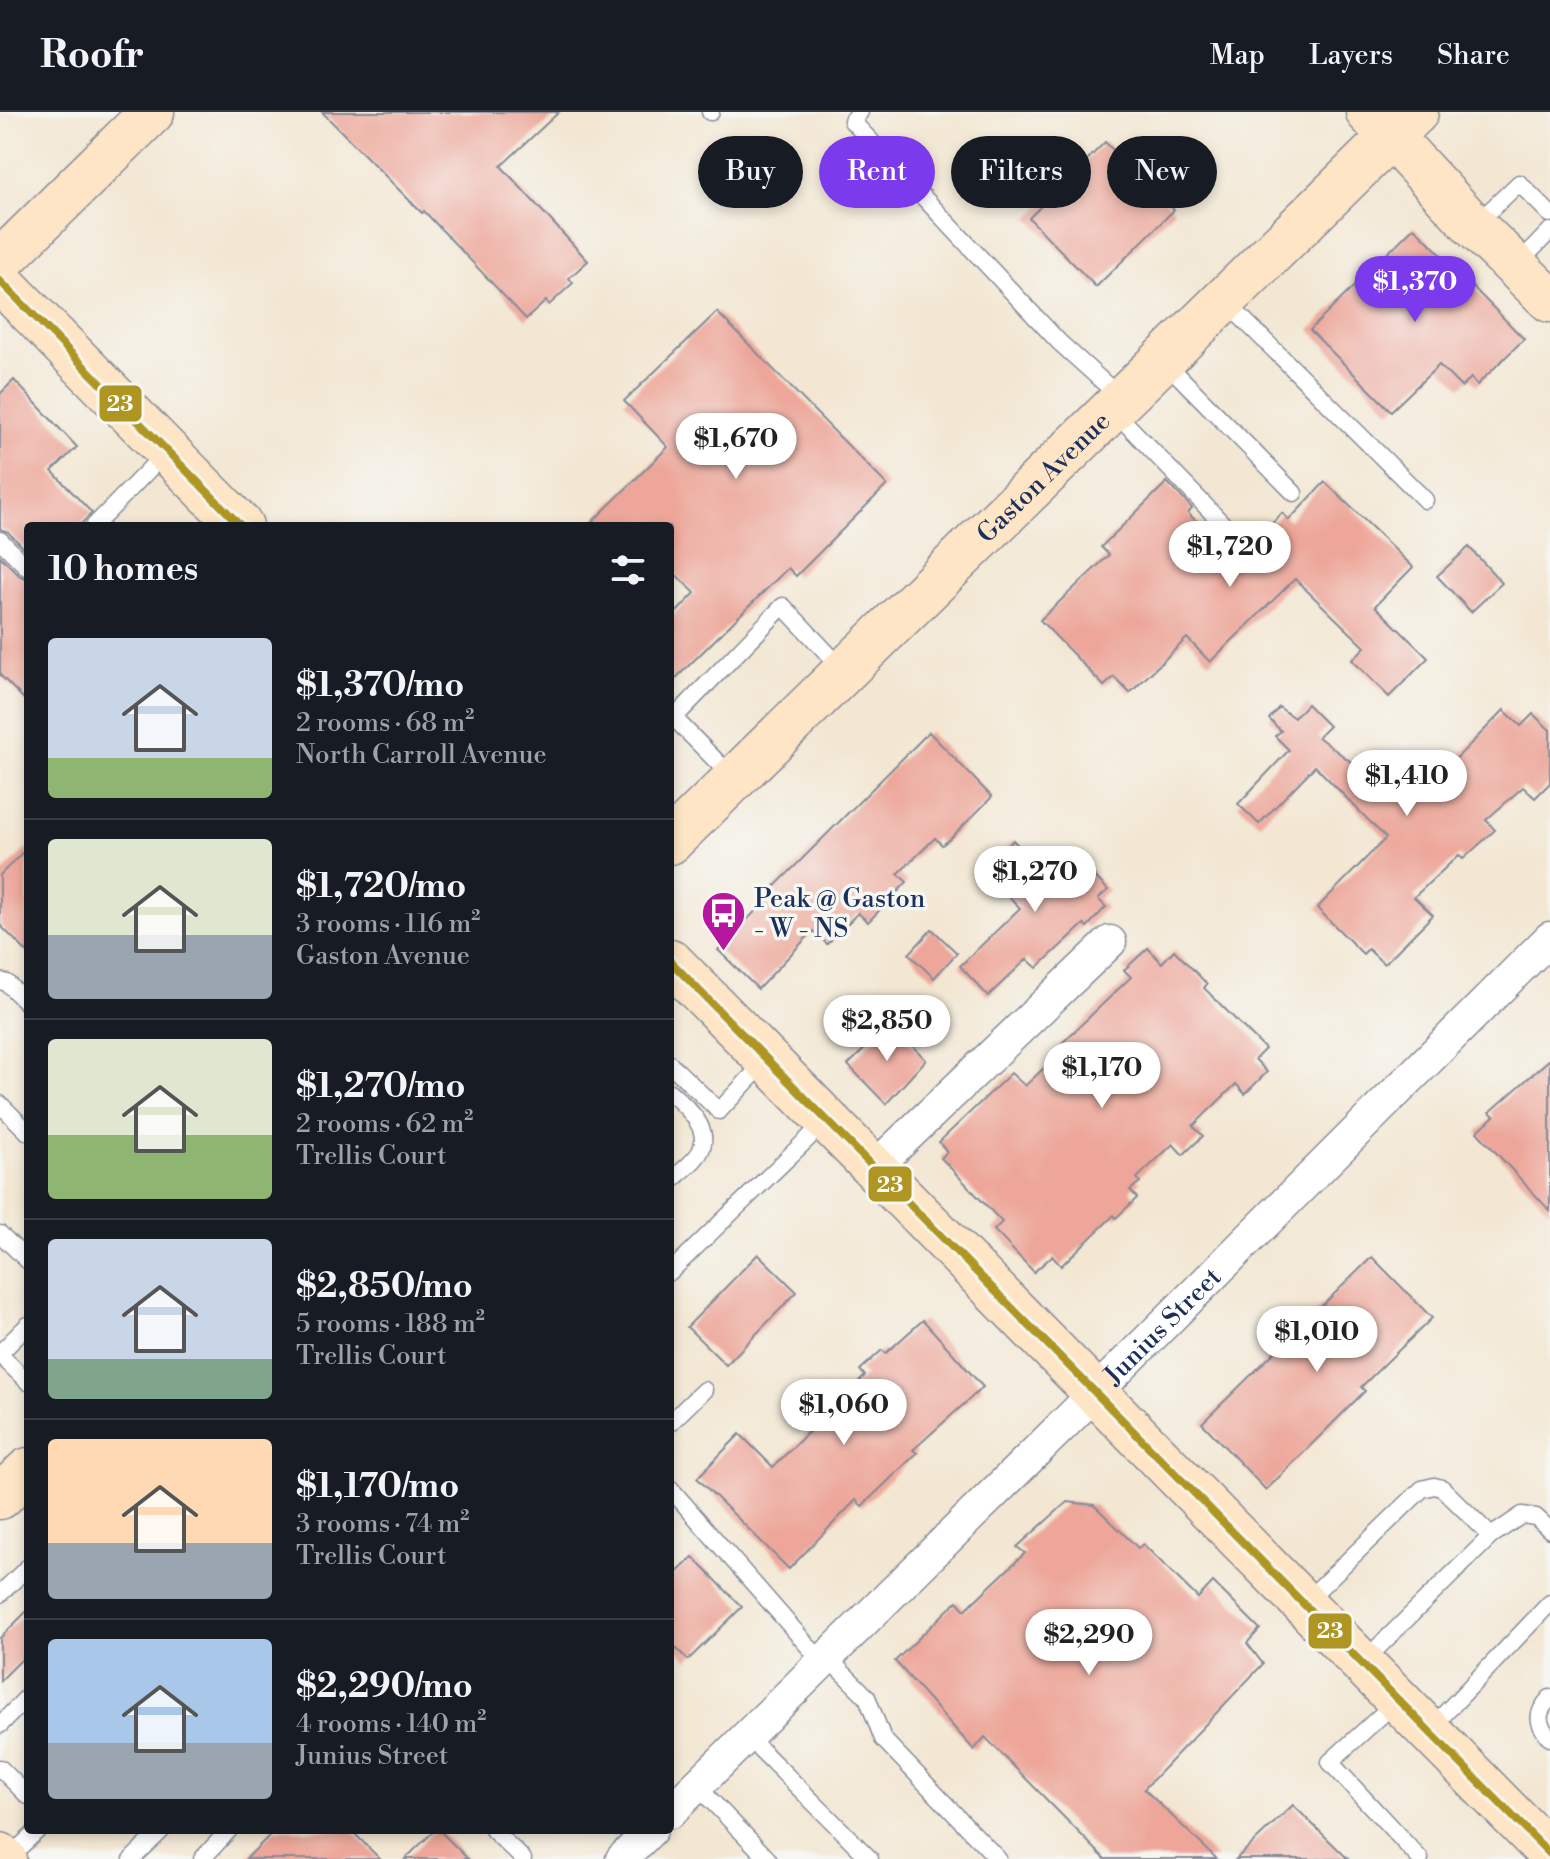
<!DOCTYPE html>
<html lang="en">
<head>
<meta charset="utf-8">
<style>
  :root { --surface:#171b24; --page:#20242c; --text:#f1f3f6; --muted:#9ea1a6; --line:#363941; --accent:#7c3aed }
  body { margin:0; font-family:"Libre Bodoni",serif; background:var(--page); color:var(--text); height:100vh; display:flex; flex-direction:column; font-size:30px; white-space:nowrap }
  * { box-sizing:border-box; margin:0 }
  p { font-size:26px; color:var(--muted) }
  .icon { flex:none; width:44px; height:44px; fill:none; stroke:currentColor; stroke-width:2; stroke-linecap:round; stroke-linejoin:round }
  .map { position:relative; flex:1; overflow:hidden }
  .details { position:absolute; left:24px; top:410px; width:650px; height:1312px; display:flex; flex-direction:column; background:var(--surface); border-radius:8px; box-shadow:0 4px 12px #0003 }
  .details>* { flex:none }
  .banner { position:absolute; left:698px; top:24px; width:732px; height:72px; display:flex; gap:16px }
  .price { position:absolute; translate:-50% -68px; padding:0 18px; border-radius:28px; background:#fff; color:#222; font-size:26px; line-height:52px; filter:drop-shadow(0 2px 4px #0008) }
  .price::after { content:''; position:absolute; left:50%; top:48px; width:24px; height:18px; margin-left:-12px; background:inherit; clip-path:polygon(0 0,100% 0,50% 100%) }
  .price.active { background:var(--accent); color:#fff }
  ul { padding:0; list-style:none }
  li { display:flex; align-items:center; gap:24px; height:200px; padding:0 24px }
  li+li { border-top:2px solid var(--line) }
  li span { display:grid; place-items:center; flex:none; width:224px; height:160px; border-radius:8px; color:#555 }
  li>.icon { margin-inline-start:auto }
  span .icon { width:96px; height:96px; fill:#fffc; stroke-width:1 }
  li b { font-size:34px }
  h2 { display:flex; justify-content:space-between; align-items:center; height:96px; padding:0 24px; font-size:34px }
  .pill { padding:0 28px; border-radius:36px; background:var(--surface); box-shadow:0 4px 12px #0003; font-size:28px; line-height:72px }
  .pill.active { background:var(--accent); color:#fff }
  header { display:flex; align-items:center; gap:48px; box-sizing:border-box; height:112px; padding:0 40px; background:var(--surface); border-bottom:2px solid var(--line) }
  header strong { font-size:38px }
  nav { display:flex; gap:44px; margin-inline-start:auto; font-size:28px }
  .map>svg:first-child { display:block }
  .building { fill:#eda699 }
  .lines { fill:none; stroke-linecap:round; stroke-linejoin:round }
  .lane-casing { stroke:#878b98; stroke-width:19 }
  .street-casing { stroke:#878b98; stroke-width:35 }
  .secondary-casing { stroke:#878b98; stroke-width:47 }
  .lane { stroke:#fff; stroke-width:16 }
  .street { stroke:#fff; stroke-width:32 }
  .secondary { stroke:#fde5c5; stroke-width:44 }
  .bus-1-casing { stroke:#f6f6f2; stroke-width:14 }
  .bus-1 { stroke:#af9521; stroke-width:8 }
  .labels { text-anchor:middle; stroke-width:7; stroke-linejoin:round; paint-order:stroke }
  .street-label { font-size:26px; fill:#1b2f5e; stroke:#f6f6f2 }
  .poi-label { font-size:26px; fill:#1b2f5e; stroke:#f6f6f2; text-anchor:start }
  .line-badge { stroke:#f6f6f2; stroke-width:3 }
  .badge-label { font-size:22px; text-anchor:middle; font-weight:bold; fill:#fff }
</style>
</head>
<body>
<header>
<strong>Roofr</strong>
<nav><a>Map</a><a>Layers</a><a>Share</a></nav>
</header>
<div class="map">
<svg width="1550" height="1747" viewBox="0 0 1550 1747">
  <rect width="100%" height="100%" fill="#f6f6f2"/>
  <filter id="ink" filterUnits="userSpaceOnUse"><feTurbulence type="fractalNoise" baseFrequency=".0125" numOctaves="2"/><feDisplacementMap in="SourceGraphic" scale="16" xChannelSelector="R" yChannelSelector="G"/><feConvolveMatrix kernelMatrix="1 2 1 2 8 2 1 2 1" color-interpolation-filters="sRGB"/></filter>
  <filter id="wash" filterUnits="userSpaceOnUse"><feTurbulence type="fractalNoise" baseFrequency=".006" numOctaves="4" result="noise"/><feDisplacementMap in="SourceGraphic" scale="32" xChannelSelector="R" yChannelSelector="G"/><feGaussianBlur stdDeviation="1.8" result="paint"/><feColorMatrix in="noise" values="0 0 0 0 0 0 0 0 0 0 0 0 0 0 0 0 0 1.4 0 .05"/><feComposite in="paint" operator="in"/></filter>
  <g filter="url(#wash)">
    <rect width="100%" height="100%" fill="#f3e7d3"/>
    <g id="blocks">
      <g class="building">
        <polygon points="322,0 559,0 501,54 588,149 569,166 573,171 549,193 546,189 526,207 424,99 422,101"/>
        <polygon points="1105,30 1174,98 1096,175 1029,106"/>
        <polygon points="1414,115 1524,227 1477,273 1471,266 1461,275 1439,253 1391,299 1310,218"/>
        <polygon points="717,200 887,373 796,464 788,456 670,572 670,507 695,481 670,457 670,414 588,414 668,335 624,289"/>
        <polygon points="14,268 77,335 52,359 92,401 79,414 28,414 28,440 8,420 0,417 0,282"/>
        <polygon points="1167,370 1192,396 1188,401 1236,449 1240,445 1248,447 1253,444 1257,438 1255,430 1282,401 1289,408 1325,370 1413,455 1375,494 1428,546 1389,585 1352,548 1365,535 1295,467 1210,550 1187,526 1130,581 1114,565 1104,574 1040,508 1109,443 1101,435"/>
        <polygon points="1469,435 1502,471 1471,500 1437,464"/>
        <polygon points="0,444 20,464 28,467 28,591 0,563"/>
        <polygon points="1307,592 1329,614 1318,625 1400,687 1430,660 1436,667 1504,598 1521,614 1533,602 1550,618 1550,671 1535,686 1523,675 1486,708 1495,718 1463,747 1459,743 1414,785 1433,803 1384,852 1368,837 1363,842 1317,796 1386,726 1315,654 1259,712 1238,692 1289,638 1275,624 1281,619 1269,607 1279,595 1294,606"/>
        <polygon points="929,620 992,685 950,727 942,733 935,726 898,762 907,770 868,810 858,801 827,832 813,819 758,877 718,838 774,780 771,778"/>
        <polygon points="1013,728 1045,763 1070,738 1108,778 1098,787 1106,795 1087,815 1084,812 1037,856 1027,847 988,884 960,854 1020,796 985,760"/>
        <polygon points="28,735 28,841 0,813 0,763"/>
        <polygon points="932,817 957,841 934,866 909,842"/>
        <polygon points="1148,836 1162,851 1174,838 1207,872 1204,876 1265,937 1255,947 1267,960 1245,982 1236,972 1193,1014 1203,1024 1183,1043 1173,1032 1137,1066 1140,1070 1130,1078 1137,1086 1116,1106 1114,1103 1061,1154 1052,1144 1034,1160 994,1118 1002,1110 941,1046 947,1040 939,1030 1011,961 1025,974 1063,938 1059,934 1131,865 1124,858"/>
        <polygon points="891,911 926,948 886,992 848,953"/>
        <polygon points="1550,947 1550,1099 1477,1020 1494,1004 1490,1000"/>
        <polygon points="758,1142 797,1180 726,1253 687,1215"/>
        <polygon points="1372,1145 1432,1206 1361,1275 1365,1279 1266,1378 1202,1311"/>
        <polygon points="923,1208 983,1275 913,1338 917,1341 862,1394 856,1388 789,1457 697,1366 740,1322 773,1355 865,1264 860,1258 882,1238 886,1241"/>
        <polygon points="1067,1390 1094,1393 1138,1436 1143,1432 1198,1486 1213,1470 1260,1517 1247,1531 1263,1552 1144,1677 1217,1747 1105,1747 985,1625 974,1638 895,1549 957,1489 965,1498 1025,1441 1017,1435"/>
        <polygon points="693,1445 742,1495 688,1548 670,1530 670,1467"/>
        <polygon points="28,1498 28,1541 0,1569 0,1526"/>
        <polygon points="1293,1693 1348,1747 1236,1747"/>
        <polygon points="275,1718 351,1718 380,1747 246,1747"/>
        <polygon points="435,1718 439,1718 468,1747 405,1747"/>
      </g>
    </g>
  </g>
  <g filter="url(#ink)">
    <use href="#blocks" fill-opacity="0" stroke="#878b98" stroke-width="2"/>
    <g class="lines">
      <defs>
        <g id="lane">
          <polyline points="710,0 711,0"/>
          <polyline points="860,0 852,9 1059,230 1121,286"/>
          <polyline points="1474,114 1519,71 1550,102"/>
          <polyline points="1517,153 1550,119"/>
          <polyline points="1225,189 1425,388"/>
          <polyline points="1164,249 1294,381"/>
          <polyline points="1113,298 1246,436"/>
          <polyline points="94,414 165,341"/>
          <polyline points="0,428 28,456"/>
          <polyline points="733,666 674,606 783,494 844,559"/>
          <polyline points="0,869 7,871 28,892"/>
          <polyline points="670,952 719,999 766,949"/>
          <path d="M 670,980 C 685,994 711,1015 701,1038 C 696,1049 679,1061 670,1070"/>
          <polyline points="0,992 28,1020"/>
          <polyline points="0,1122 28,1149"/>
          <polyline points="670,1160 826,1009"/>
          <polyline points="0,1241 28,1213"/>
          <polyline points="0,1243 28,1270"/>
          <polyline points="670,1311 704,1278"/>
          <polyline points="670,1376 822,1550"/>
          <polyline points="0,1482 28,1455"/>
          <polyline points="1303,1492 1422,1377 1434,1374 1442,1376 1491,1424"/>
          <polyline points="827,1545 867,1585 883,1627 998,1747"/>
          <polyline points="1363,1550 1491,1424 1522,1403 1536,1405 1550,1418"/>
          <path d="M 1550,1586 C 1536,1601 1536,1611 1550,1626"/>
          <polyline points="1397,1589 1330,1650 1420,1747"/>
          <polyline points="0,1613 28,1584"/>
          <polyline points="1430,1617 1550,1491"/>
          <polyline points="746,1623 870,1747"/>
          <polyline points="0,1656 28,1684"/>
          <polyline points="697,1674 768,1747"/>
          <polyline points="493,1718 523,1747"/>
          <polyline points="7,1747 38,1718"/>
          <polyline points="132,1747 162,1718"/>
          <polyline points="202,1747 229,1718"/>
        </g>
        <g id="street">
          <polyline points="874,1056 1110,830"/>
          <path id="s1" d="M 670,1700 L 1066,1310 L 1550,826"/>
          <polyline points="622,1747 651,1718"/>
        </g>
        <g id="secondary">
          <polyline points="1368,0 1474,114 1550,188"/>
          <polyline points="0,150 152,0"/>
          <polyline points="0,169 241,414"/>
          <path id="s2" d="M 670,730 L 1416,0"/>
          <polyline points="670,849 1550,1742"/>
          <polyline points="0,1385 28,1358"/>
          <polyline points="0,1743 4,1747"/>
        </g>
      </defs>
      <use href="#lane" class="lane-casing"/>
      <use href="#street" class="street-casing"/>
      <use href="#secondary" class="secondary-casing"/>
      <use href="#lane" class="lane"/>
      <use href="#street" class="street"/>
      <use href="#secondary" class="secondary"/>
      <defs>
        <g id="bus-1">
          <polyline points="0,169 241,414"/>
          <polyline points="670,849 1550,1742"/>
        </g>
      </defs>
      <use href="#bus-1" class="bus-1-casing"/>
      <use href="#bus-1" class="bus-1"/>
    </g>
  </g>
  <defs>
    <symbol id="bus-pin" viewBox="-11 -11 22 30"><path d="M0 17L-7.5 6A9.5 9.5 0 1 1 7.5 6Z" fill="#b5179e" stroke="#f6f6f2"/><path d="M-5-6H5V4H4V6H2V4H-2V6H-4V4H-5ZM-3.5-4V0h7V-4ZM-3.5 1.2v1.5H-2V1.2ZM2 1.2v1.5H3.5V1.2Z" fill="#fff"/></symbol>
  </defs>
  <g fill-rule="evenodd">
    <use href="#bus-pin" x="698" y="776" width="51" height="69"/>
  </g>
  <g class="labels">
    <g class="street-label">
      <text dy="9" stroke="none"><textPath href="#s2" startOffset="522">Gaston Avenue</textPath></text>
      <text dy="9" stroke="none"><textPath href="#s1" startOffset="692">Junius Street</textPath></text>
    </g>
    <g class="poi-label">
      <text x="754" y="795">Peak @ Gaston<tspan x="754" dy="30">- W - NS</tspan></text>
    </g>
  </g>
  <g class="line-badge">
    <rect x="98" y="272" width="45" height="39" rx="8" fill="#af9521"/>
    <rect x="867" y="1053" width="46" height="38" rx="8" fill="#af9521"/>
    <rect x="1307" y="1500" width="46" height="38" rx="8" fill="#af9521"/>
  </g>
  <g class="badge-label">
    <text x="120" y="299">23</text>
    <text x="890" y="1080">23</text>
    <text x="1330" y="1526">23</text>
  </g>
</svg>
<b class="price active" style="left:1415px;top:212px">$1,370</b>
<b class="price" style="left:736px;top:369px">$1,670</b>
<b class="price" style="left:1230px;top:477px">$1,720</b>
<b class="price" style="left:1407px;top:706px">$1,410</b>
<b class="price" style="left:1035px;top:802px">$1,270</b>
<b class="price" style="left:887px;top:951px">$2,850</b>
<b class="price" style="left:1102px;top:998px">$1,170</b>
<b class="price" style="left:1317px;top:1262px">$1,010</b>
<b class="price" style="left:844px;top:1335px">$1,060</b>
<b class="price" style="left:1089px;top:1565px">$2,290</b>
<div class="banner">
<a class="pill">Buy</a>
<a class="pill active">Rent</a>
<a class="pill">Filters</a>
<a class="pill">New</a>
</div>
<section class="details">
<h2>10 homes<svg class="icon" aria-label="filters" viewBox="0 0 24 24"><path d="M4 7h16M4 17h16"/><circle cx="9" cy="7" r="2"/><circle cx="15" cy="17" r="2"/></svg></h2>
<ul>
<li><span style="background:linear-gradient(#c9d6e8 75%,#8fb573 0)"><svg class="icon" aria-label="home" viewBox="0 0 24 24"><path d="M3 11l9-7 9 7M6 9v11h12V9"/></svg></span><div><b>$1,370/mo</b><p>2 rooms · 68 m²</p><p>North Carroll Avenue</p></div></li>
<li><span style="background:linear-gradient(#dfe7d0 60%,#9aa5b1 0)"><svg class="icon" aria-label="home" viewBox="0 0 24 24"><path d="M3 11l9-7 9 7M6 9v11h12V9"/></svg></span><div><b>$1,720/mo</b><p>3 rooms · 116 m²</p><p>Gaston Avenue</p></div></li>
<li><span style="background:linear-gradient(#dfe7d0 60%,#8fb573 0)"><svg class="icon" aria-label="home" viewBox="0 0 24 24"><path d="M3 11l9-7 9 7M6 9v11h12V9"/></svg></span><div><b>$1,270/mo</b><p>2 rooms · 62 m²</p><p>Trellis Court</p></div></li>
<li><span style="background:linear-gradient(#c9d6e8 75%,#7fa58c 0)"><svg class="icon" aria-label="home" viewBox="0 0 24 24"><path d="M3 11l9-7 9 7M6 9v11h12V9"/></svg></span><div><b>$2,850/mo</b><p>5 rooms · 188 m²</p><p>Trellis Court</p></div></li>
<li><span style="background:linear-gradient(#ffd9b3 65%,#9aa5b1 0)"><svg class="icon" aria-label="home" viewBox="0 0 24 24"><path d="M3 11l9-7 9 7M6 9v11h12V9"/></svg></span><div><b>$1,170/mo</b><p>3 rooms · 74 m²</p><p>Trellis Court</p></div></li>
<li><span style="background:linear-gradient(#a9c7e8 65%,#9aa5b1 0)"><svg class="icon" aria-label="home" viewBox="0 0 24 24"><path d="M3 11l9-7 9 7M6 9v11h12V9"/></svg></span><div><b>$2,290/mo</b><p>4 rooms · 140 m²</p><p>Junius Street</p></div></li>
</ul>
</section>
</div>
</body>
</html>
